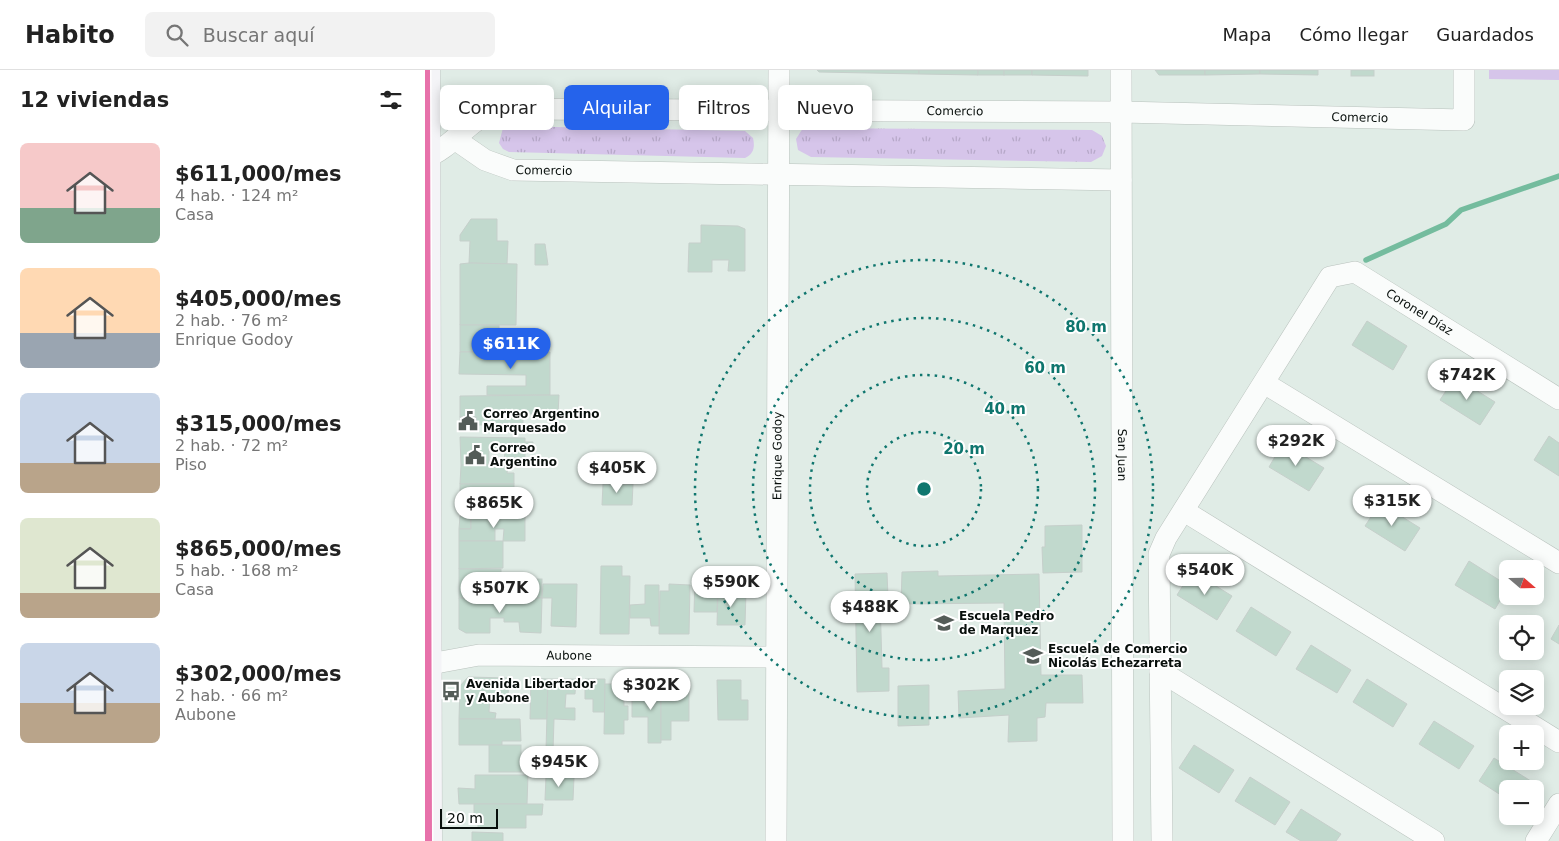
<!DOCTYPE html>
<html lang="es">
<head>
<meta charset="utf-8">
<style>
  :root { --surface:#fff; --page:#f2f2f2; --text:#222; --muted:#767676; --line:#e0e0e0; --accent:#2563eb }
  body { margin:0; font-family:"DejaVu Sans",sans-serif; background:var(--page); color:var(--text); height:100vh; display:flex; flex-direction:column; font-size:19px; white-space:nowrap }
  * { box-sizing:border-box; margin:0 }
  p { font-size:16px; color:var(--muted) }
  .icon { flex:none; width:28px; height:28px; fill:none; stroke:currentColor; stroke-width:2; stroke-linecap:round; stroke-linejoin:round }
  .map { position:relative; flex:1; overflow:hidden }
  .side { display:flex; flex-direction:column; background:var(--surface); width:425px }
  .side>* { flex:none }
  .top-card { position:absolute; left:15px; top:15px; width:475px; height:45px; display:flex; gap:10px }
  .needle { width:32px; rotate:110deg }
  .buttons { position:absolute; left:1074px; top:490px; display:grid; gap:10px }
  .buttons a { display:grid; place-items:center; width:45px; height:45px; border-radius:8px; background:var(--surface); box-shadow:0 2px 12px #0003; font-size:25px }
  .scale { position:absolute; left:15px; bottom:12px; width:58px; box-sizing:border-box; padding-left:5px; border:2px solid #080f0c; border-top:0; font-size:14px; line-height:18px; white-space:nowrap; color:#080f0c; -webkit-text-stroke:4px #fff; paint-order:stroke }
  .price { position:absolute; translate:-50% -42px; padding:0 11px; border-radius:18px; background:#fff; color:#222; font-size:16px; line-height:32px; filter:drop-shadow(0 1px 2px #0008) }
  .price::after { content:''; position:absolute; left:50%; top:30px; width:15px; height:11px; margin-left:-8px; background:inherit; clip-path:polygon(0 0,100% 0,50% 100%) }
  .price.current { background:var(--accent); color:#fff }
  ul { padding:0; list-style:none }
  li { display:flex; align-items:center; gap:15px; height:125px; padding:0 20px }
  li span { display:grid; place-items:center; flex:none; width:140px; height:100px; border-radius:8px; color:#555 }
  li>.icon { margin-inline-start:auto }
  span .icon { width:60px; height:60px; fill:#fffc; stroke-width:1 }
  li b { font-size:21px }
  h2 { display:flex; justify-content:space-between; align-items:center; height:60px; padding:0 20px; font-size:21px }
  .chip { padding:0 18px; border-radius:8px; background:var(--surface); box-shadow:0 2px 12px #0003; font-size:18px; line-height:45px }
  .chip.current { background:var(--accent); color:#fff }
  header { display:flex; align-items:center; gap:30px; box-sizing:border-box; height:70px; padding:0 25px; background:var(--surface); border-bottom:1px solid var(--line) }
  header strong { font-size:24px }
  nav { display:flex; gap:28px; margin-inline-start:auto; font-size:18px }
  .search { width:350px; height:45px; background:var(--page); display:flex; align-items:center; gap:12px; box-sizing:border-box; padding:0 18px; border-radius:8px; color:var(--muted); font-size:19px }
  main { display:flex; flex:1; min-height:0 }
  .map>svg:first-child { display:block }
  .grass { fill:url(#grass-tufts) }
  .pitch { fill:#d6c5ea }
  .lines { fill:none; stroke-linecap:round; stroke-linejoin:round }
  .stream { stroke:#74bc9e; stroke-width:5.5 }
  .building { fill:#c1d9cd; stroke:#c6cfcb }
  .street-casing { stroke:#b9c2bd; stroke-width:22 }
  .primary-casing { stroke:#c2c8c6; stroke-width:29 }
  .street { stroke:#fafcfb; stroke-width:21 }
  .primary { stroke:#f4f4f7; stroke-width:28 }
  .bus-1-casing { stroke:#fff; stroke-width:11 }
  .bus-1 { stroke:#e771aa; stroke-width:8 }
  .ring { fill:none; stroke:#0f766e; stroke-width:2.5; stroke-dasharray:2.5 5 }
  .labels { text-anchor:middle; stroke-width:4; stroke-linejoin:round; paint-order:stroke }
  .street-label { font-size:12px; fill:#080f0c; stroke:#fff }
  .poi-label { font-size:12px; font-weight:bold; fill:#080f0c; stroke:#fff; text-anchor:start }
  .centre { fill:#0f766e; stroke:#fff; stroke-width:2.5 }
  .ring-label { font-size:15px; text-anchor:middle; font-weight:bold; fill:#0f766e; stroke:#fff; stroke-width:4; stroke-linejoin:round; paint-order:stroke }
</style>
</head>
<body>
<header>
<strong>Habito</strong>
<div class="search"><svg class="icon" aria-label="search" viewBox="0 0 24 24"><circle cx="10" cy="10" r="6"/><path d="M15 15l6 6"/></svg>Buscar aquí</div>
<nav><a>Mapa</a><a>Cómo llegar</a><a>Guardados</a></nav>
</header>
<main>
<section class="side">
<h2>12 viviendas<svg class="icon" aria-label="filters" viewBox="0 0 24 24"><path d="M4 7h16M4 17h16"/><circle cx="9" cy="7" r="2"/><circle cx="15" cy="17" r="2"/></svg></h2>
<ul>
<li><span style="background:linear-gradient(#f6c9c9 65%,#7fa58c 0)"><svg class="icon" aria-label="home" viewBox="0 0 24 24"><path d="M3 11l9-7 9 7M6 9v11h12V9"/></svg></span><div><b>$611,000/mes</b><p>4 hab. · 124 m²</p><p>Casa</p></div></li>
<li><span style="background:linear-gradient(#ffd9b3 65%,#9aa5b1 0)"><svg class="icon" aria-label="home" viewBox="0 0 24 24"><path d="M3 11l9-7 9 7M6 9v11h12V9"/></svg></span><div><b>$405,000/mes</b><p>2 hab. · 76 m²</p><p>Enrique Godoy</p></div></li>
<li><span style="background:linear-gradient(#c9d6e8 70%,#b9a48a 0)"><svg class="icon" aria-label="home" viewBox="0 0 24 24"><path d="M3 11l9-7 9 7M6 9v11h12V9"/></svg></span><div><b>$315,000/mes</b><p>2 hab. · 72 m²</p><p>Piso</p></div></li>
<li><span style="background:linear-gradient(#dfe7d0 75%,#b9a48a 0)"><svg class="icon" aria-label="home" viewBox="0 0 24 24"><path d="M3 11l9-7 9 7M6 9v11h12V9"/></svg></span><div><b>$865,000/mes</b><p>5 hab. · 168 m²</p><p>Casa</p></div></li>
<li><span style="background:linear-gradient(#c9d6e8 60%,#b9a48a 0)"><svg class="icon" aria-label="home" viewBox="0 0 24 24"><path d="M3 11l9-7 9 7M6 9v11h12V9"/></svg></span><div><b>$302,000/mes</b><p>2 hab. · 66 m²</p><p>Aubone</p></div></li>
</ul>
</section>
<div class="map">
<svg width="1134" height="771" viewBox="0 0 1134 771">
  <defs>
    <pattern id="grass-tufts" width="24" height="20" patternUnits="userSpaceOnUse" patternTransform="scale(1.25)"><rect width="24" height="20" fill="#d6c5ea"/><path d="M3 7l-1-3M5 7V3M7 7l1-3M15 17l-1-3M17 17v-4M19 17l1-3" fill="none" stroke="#b6a8c8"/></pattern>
  </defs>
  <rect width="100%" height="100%" fill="#e0ece6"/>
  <g class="grass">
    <path d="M 83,56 L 320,61 L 328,68 C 330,77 329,84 320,88 L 84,82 L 78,79 L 74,73 L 78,58 Z"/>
    <polygon points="378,58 667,60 677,66 681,76 677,86 666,92 386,87 373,80 371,69"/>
  </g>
  <polygon class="pitch" points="1064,0 1134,0 1134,10 1064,9"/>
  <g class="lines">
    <polyline class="stream" points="941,190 1021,154 1036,140 1134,106"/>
  </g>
  <g class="building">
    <polygon points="392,0 494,0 494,4 394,2"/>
    <polygon points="494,0 553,0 553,5 494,4"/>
    <rect x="553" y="0" width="26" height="5"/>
    <rect x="579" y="0" width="28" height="5"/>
    <polygon points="607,0 663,0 663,6 607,5"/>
    <polygon points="730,0 780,0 780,5 734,5"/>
    <polygon points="780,0 835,0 835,4 780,5"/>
    <polygon points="835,0 893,0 893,5 835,4"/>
    <rect x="926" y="0" width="23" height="6"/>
    <polygon points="46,149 72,149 72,171 83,171 82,194 44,193 45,171 35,171 35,165"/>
    <polygon points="276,155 313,156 320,159 320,201 303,201 304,190 287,190 287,202 263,202 264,173 276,173"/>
    <polygon points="110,174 120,174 123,195 110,195"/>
    <polygon points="44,193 92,194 91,255 35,255 35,194"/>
    <polygon points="942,251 982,276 968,300 927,275"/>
    <rect x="35" y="255" width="39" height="27"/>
    <polygon points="35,282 125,282 125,325 62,325 62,316 101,316 101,305 34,304"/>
    <polygon points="1030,307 1070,332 1055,355 1015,330"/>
    <polygon points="134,325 133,344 98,344 98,354 51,355 51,347 35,347 35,326"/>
    <rect x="35" y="347" width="16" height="8"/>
    <polygon points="1124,366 1134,373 1134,406 1109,390"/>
    <polygon points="35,367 100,368 100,372 108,372 108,379 100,379 100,391 91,391 91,395 79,395 80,379 64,378 64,395 36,395"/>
    <polygon points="858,373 899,398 884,421 844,397"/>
    <polygon points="36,395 83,395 82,403 89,403 89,414 35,414"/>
    <rect x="35" y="414" width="54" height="24"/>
    <polygon points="178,414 208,414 207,435 177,435"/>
    <polygon points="955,433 995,458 980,481 940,456"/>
    <polygon points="35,446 46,446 46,459 34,459"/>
    <polygon points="46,446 100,446 100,471 78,471 79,459 70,459 70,471 34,471 34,459 46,459"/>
    <polygon points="657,455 657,502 618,503 617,477 620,477 620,456"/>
    <polygon points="34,471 78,471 78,498 34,499"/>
    <polygon points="1044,491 1082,515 1082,519 1070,539 1030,515"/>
    <polygon points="176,496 197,496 197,506 205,506 204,564 175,564"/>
    <rect x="34" y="499" width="42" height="29"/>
    <polygon points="513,501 513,506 614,504 616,605 657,605 658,633 621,633 620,647 612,648 612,671 583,672 584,645 534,648 533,621 580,619 579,533 476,534 477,502"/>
    <polygon points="767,501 807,526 792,550 752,525"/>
    <polygon points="462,503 463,527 455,527 457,598 464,598 464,621 432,622 430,504"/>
    <rect x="110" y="509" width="7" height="19"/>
    <polygon points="270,509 293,510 292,542 269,542"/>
    <polygon points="118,514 152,514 151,557 126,556 127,528 117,528"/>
    <polygon points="244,514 265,515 264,564 234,564 235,521 244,521"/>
    <polygon points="220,515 234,515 234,556 226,556 225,548 205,548 205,535 220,534"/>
    <polygon points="293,520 321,521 320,555 292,555"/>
    <polygon points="34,528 117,528 116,563 95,562 94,552 79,552 79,548 65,548 65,563 41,563 34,559"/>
    <polygon points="826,537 866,562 851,586 811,561"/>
    <polygon points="1134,555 1134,574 1126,569"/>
    <polygon points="886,575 926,600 912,623 871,599"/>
    <polygon points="43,607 84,608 83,626 65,626 64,642 71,643 70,649 34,649 35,616"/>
    <polygon points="106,608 123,609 122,649 105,649"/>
    <polygon points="123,609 151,609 150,624 141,624 140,638 150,638 150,650 129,649 128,681 121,680"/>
    <polygon points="160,609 180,609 180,642 168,642 168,629 160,629"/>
    <polygon points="942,609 982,634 968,657 928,632"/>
    <polygon points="225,610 236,610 236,673 223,673 223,647 207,647 207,630 224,630"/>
    <polygon points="236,610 264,610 264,651 246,651 246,670 236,670"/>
    <polygon points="292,610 316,610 316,630 323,630 323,650 293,650"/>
    <polygon points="180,614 199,614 199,636 203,636 203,650 199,650 199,664 179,664"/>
    <polygon points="504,615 504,655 473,656 473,616"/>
    <polygon points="34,649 95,649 96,671 77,671 77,675 34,675"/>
    <polygon points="1009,651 1049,676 1034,699 994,674"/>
    <rect x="64" y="675" width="32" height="27"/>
    <polygon points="769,675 809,700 794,723 754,698"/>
    <polygon points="1069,688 1109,713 1105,719 1082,719 1082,729 1054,711"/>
    <polygon points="50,705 103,705 102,734 34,734 33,718 50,719"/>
    <polygon points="121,706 149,707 148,730 120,730"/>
    <polygon points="825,707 865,732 850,755 810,731"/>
    <polygon points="49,734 118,734 117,745 101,745 101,758 53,758 53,745 49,745"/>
    <polygon points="876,739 916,764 911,771 876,771 861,762"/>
    <polygon points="47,762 78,763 78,771 47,771"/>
  </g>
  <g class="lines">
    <defs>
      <g id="street">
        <path id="s1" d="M 696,0 L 698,771"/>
        <path id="s2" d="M 31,70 L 60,90 L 88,100 L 696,110"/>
        <path id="s3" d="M 0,88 C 27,78 42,51 69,41 C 75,39 83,39 89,39 L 696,42 L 1039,50 L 1039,0"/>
        <polyline points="839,313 1134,493"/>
        <polyline points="759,441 1134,672"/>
        <path id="s4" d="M 0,595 L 54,585 L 350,587"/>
        <polyline points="735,601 1009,771"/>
        <path id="s5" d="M 351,771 L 354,0"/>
        <path id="s6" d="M 737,771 L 734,484 L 741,468 L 905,207 L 930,202 L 1134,329"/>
        <polyline points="1111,771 1134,734"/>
      </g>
      <polyline id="primary" points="1,0 3,771"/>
    </defs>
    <use href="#street" class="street-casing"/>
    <use href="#primary" class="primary-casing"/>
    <use href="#street" class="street"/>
    <use href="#primary" class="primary"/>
    <defs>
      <polyline id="bus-1" points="1,0 3,771"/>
    </defs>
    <use href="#bus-1" class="bus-1-casing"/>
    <use href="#bus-1" class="bus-1"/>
  </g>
  <g class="ring">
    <circle cx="499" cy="419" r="57"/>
    <circle cx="499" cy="419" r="114"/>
    <circle cx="499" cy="419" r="171"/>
    <circle cx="499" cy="419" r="229"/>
  </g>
  <defs>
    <symbol id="civic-bare" viewBox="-9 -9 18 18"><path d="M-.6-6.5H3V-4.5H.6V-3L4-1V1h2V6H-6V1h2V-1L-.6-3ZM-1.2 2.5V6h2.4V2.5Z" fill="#545c58" stroke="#fff" stroke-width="2.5" paint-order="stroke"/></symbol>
    <symbol id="school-bare" viewBox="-9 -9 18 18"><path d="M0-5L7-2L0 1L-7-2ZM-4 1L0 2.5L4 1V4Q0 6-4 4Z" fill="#545c58" stroke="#fff" stroke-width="2.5" paint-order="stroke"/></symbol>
    <symbol id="bus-bare" viewBox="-9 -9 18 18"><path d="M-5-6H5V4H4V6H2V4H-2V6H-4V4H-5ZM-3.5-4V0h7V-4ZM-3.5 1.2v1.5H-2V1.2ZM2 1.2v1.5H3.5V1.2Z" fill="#545c58" stroke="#fff" stroke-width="2.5" paint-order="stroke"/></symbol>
  </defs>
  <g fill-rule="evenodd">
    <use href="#civic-bare" x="29" y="337" width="28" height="28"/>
    <use href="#civic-bare" x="36" y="371" width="28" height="28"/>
    <use href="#school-bare" x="505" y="539" width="28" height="28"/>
    <use href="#school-bare" x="594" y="572" width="28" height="28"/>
    <use href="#bus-bare" x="12" y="607" width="28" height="28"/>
  </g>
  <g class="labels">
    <g class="street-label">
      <text dy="4" stroke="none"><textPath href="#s3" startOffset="545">Comercio</textPath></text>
      <text dy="4" stroke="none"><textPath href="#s3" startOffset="950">Comercio</textPath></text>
      <text dy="4" stroke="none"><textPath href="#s2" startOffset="96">Comercio</textPath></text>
      <text dy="4" stroke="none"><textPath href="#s6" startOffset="714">Coronel Díaz</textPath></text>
      <text dy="4" stroke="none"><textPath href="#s1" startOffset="385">San Juan</textPath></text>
      <text dy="4" stroke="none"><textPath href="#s5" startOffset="385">Enrique Godoy</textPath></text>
      <text dy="4" stroke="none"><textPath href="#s4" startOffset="145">Aubone</textPath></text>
    </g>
    <g class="poi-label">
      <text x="58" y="348">Correo Argentino<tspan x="58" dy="14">Marquesado</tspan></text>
      <text x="65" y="382">Correo<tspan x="65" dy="14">Argentino</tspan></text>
      <text x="534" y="550">Escuela Pedro<tspan x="534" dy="14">de Marquez</tspan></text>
      <text x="623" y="583">Escuela de Comercio<tspan x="623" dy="14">Nicolás Echezarreta</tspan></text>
      <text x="41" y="618">Avenida Libertador<tspan x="41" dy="14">y Aubone</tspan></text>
    </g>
  </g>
  <circle cx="499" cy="419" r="8" class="centre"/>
  <g class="ring-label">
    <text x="661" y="262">80 m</text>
    <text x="620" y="303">60 m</text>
    <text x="580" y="344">40 m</text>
    <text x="539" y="384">20 m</text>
  </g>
</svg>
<div class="buttons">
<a><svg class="needle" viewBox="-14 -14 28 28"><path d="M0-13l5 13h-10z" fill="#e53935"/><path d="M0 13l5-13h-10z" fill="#767676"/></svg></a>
<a><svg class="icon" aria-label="locate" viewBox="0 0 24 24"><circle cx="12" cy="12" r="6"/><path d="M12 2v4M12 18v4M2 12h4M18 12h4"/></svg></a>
<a><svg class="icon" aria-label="layers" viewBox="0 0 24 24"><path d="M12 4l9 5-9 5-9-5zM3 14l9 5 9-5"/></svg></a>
<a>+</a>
<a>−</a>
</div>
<div class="scale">20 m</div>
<b class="price current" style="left:86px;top:300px">$611K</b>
<b class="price" style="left:1042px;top:331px">$742K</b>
<b class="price" style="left:871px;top:397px">$292K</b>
<b class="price" style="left:192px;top:424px">$405K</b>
<b class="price" style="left:967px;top:457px">$315K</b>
<b class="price" style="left:69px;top:459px">$865K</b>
<b class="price" style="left:780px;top:526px">$540K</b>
<b class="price" style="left:306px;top:538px">$590K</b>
<b class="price" style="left:75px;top:544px">$507K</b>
<b class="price" style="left:445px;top:563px">$488K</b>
<b class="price" style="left:226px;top:641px">$302K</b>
<b class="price" style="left:134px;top:718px">$945K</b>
<div class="top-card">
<a class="chip">Comprar</a>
<a class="chip current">Alquilar</a>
<a class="chip">Filtros</a>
<a class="chip">Nuevo</a>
</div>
</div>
</main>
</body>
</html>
